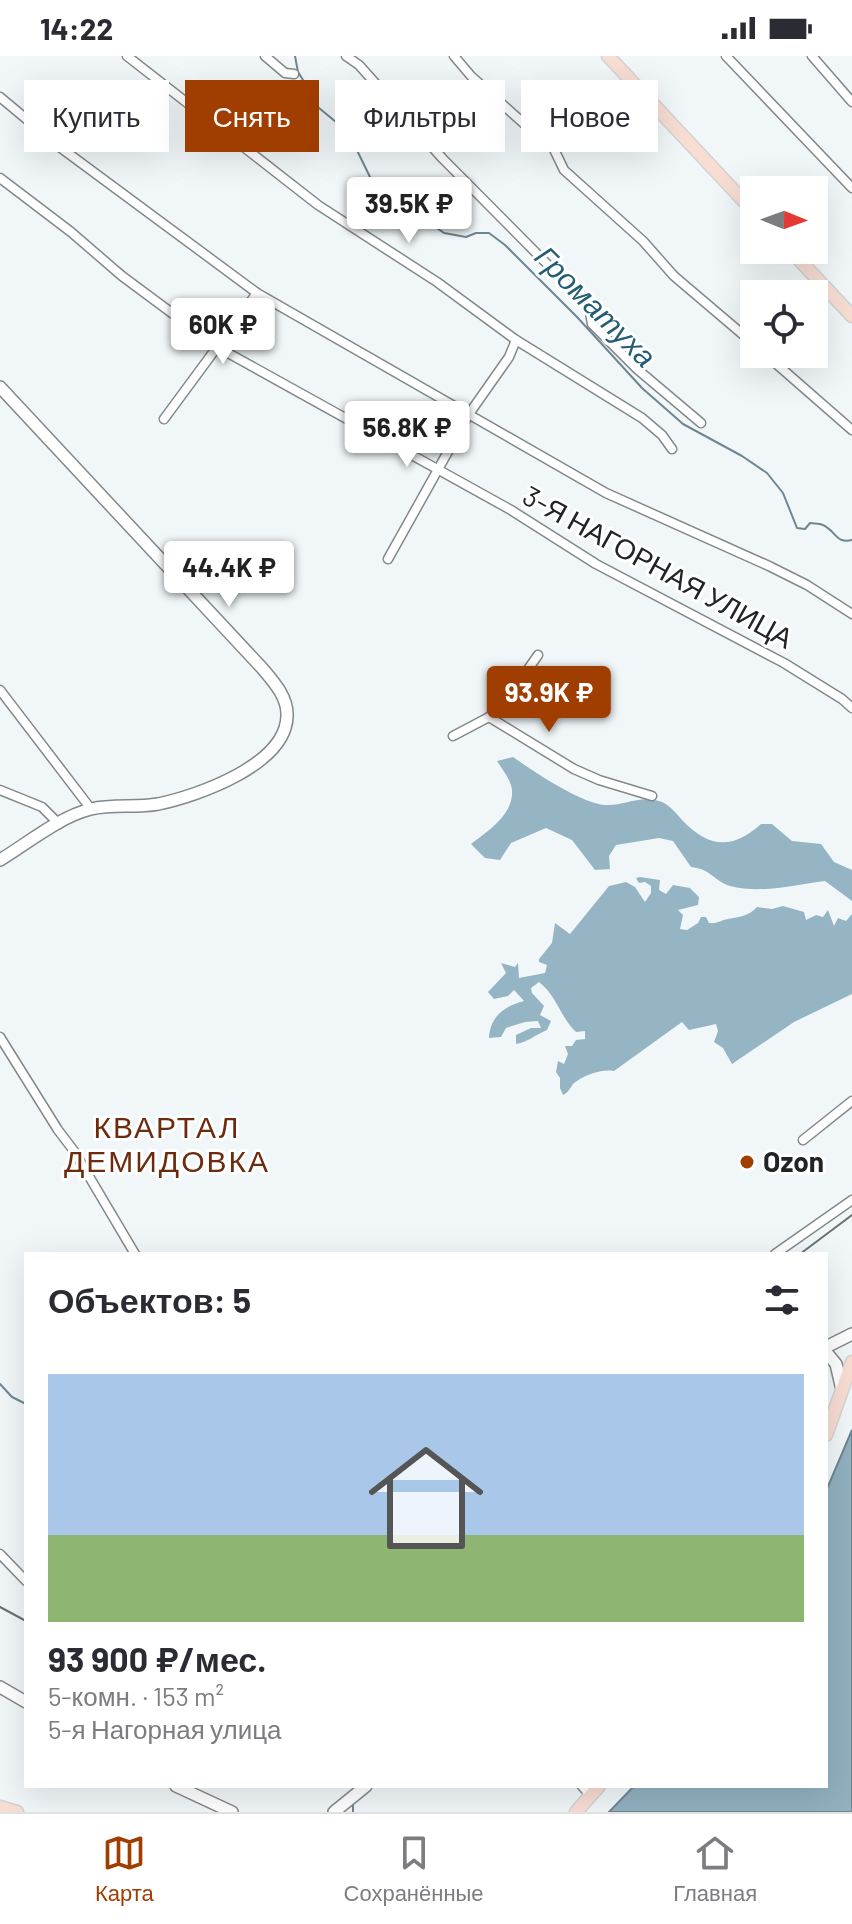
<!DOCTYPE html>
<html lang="ru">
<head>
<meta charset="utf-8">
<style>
  :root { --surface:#fff; --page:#f2f2f3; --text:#2b2b33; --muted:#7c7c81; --line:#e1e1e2; --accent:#a03d01 }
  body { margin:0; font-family:Barlow,sans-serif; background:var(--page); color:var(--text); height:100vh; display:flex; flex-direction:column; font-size:30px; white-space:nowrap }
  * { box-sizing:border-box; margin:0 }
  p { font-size:26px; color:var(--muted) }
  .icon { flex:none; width:44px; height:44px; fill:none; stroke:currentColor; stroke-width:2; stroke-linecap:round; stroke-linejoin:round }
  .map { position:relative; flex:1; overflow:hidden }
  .drawer { position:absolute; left:24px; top:1196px; width:804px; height:536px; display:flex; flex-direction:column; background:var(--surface); border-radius:0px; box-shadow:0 8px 32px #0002 }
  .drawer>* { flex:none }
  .guide { position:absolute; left:24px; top:24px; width:804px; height:72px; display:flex; gap:16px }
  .needle { width:52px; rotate:91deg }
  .controls { position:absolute; left:740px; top:120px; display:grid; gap:16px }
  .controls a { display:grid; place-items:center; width:88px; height:88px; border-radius:0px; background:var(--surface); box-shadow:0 8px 32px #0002; font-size:40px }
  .price { position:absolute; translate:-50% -68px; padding:0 18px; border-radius:8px; background:#fff; color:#222; font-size:26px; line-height:52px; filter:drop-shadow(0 2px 4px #0008) }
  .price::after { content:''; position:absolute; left:50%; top:48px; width:24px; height:18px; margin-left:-12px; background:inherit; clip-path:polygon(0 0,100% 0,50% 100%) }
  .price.selected { background:var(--accent); color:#fff }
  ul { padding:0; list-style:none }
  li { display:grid; align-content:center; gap:16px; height:424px; padding:0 24px }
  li+li { border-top:2px solid var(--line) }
  li span { display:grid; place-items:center; height:248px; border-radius:0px; color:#555 }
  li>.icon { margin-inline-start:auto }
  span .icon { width:144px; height:144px; fill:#fffc; stroke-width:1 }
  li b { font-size:34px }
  h2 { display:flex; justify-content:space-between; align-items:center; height:96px; padding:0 24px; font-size:34px }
  .pill { padding:0 28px; border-radius:0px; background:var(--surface); box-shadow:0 8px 32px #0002; font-size:28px; line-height:72px }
  .pill.selected { background:var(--accent); color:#fff }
  .status { display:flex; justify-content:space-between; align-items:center; height:56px; padding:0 40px; background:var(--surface); direction:ltr }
  .status svg { height:22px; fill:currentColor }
  .tab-bar { display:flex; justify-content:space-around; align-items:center; height:112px; border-top:2px solid var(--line); background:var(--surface); font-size:22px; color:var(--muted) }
  .tab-bar a { display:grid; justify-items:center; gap:4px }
  .tab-bar .selected { color:var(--accent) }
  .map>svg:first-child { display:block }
  .forest { fill:#95b5c4 }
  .water { fill:#91b1c0; stroke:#6f8691; stroke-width:2 }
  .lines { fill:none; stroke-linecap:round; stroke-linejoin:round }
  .stream { stroke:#6f8691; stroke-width:2 }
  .street-casing { stroke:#83888a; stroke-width:11 }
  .secondary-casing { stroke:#83888a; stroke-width:14 }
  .primary-casing { stroke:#d3d3d3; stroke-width:15 }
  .street { stroke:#fff; stroke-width:8 }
  .secondary { stroke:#fff; stroke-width:11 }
  .primary { stroke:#f8ddd3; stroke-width:12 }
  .tram { stroke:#6c6f71; stroke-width:2 }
  .poi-dot { fill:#a03d01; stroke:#fff; stroke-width:3 }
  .labels { text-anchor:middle; stroke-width:6; stroke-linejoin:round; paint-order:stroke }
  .street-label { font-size:28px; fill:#212324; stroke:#fff }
  .poi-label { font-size:28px; font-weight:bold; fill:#212324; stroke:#fff; text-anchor:start }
  .water-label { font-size:30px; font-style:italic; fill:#225d74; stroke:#fff }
  .neighbourhood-label { font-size:30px; letter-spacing:2px; fill:#6b2b0c; stroke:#fff }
</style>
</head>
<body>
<div class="status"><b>14:22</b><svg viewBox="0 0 49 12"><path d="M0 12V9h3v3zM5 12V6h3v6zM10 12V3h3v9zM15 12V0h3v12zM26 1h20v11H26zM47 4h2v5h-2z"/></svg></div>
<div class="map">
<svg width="852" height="1756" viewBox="0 0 852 1756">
  <rect width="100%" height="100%" fill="#f1f7f9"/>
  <g class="forest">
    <path d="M 513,701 C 533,715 580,747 605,749 C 624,750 639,739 659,745 C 669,748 675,756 682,764 C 709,792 732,794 761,768 L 772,768 L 792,785 L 821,788 L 834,806 L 852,814 L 852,845 L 825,825 C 794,829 761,838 730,830 C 714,825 711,813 691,811 L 673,785 L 659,782 L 616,789 L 609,800 L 610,813 L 595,814 L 572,784 L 546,772 L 511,787 L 500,804 L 485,802 L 471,788 C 488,775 514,758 512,734 C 511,724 502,713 497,705 Z"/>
    <path d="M 640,821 L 660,824 L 659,834 L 666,838 L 673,829 L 690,832 L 699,841 L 698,849 L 678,854 L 683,859 L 680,873 L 687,874 L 698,867 L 701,861 L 706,861 L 709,867 C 717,868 721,864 728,863 C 739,861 749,860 757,851 L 772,853 L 783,850 L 804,856 L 806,864 L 816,859 L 823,861 L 828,854 L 834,870 L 838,862 L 846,865 L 852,858 L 852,938 L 794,966 L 732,1008 L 723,992 L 714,986 L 718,975 L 716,968 L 689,974 L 682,966 L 614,1015 C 603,1013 587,1018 577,1025 C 570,1029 571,1035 563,1039 L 560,1032 L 560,1022 L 556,1016 L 558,1005 L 564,1008 L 568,998 L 565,990 L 572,990 L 576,984 L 585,983 L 585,975 L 576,976 C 560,961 557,940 539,926 L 531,932 L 532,937 L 544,950 L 540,959 L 551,965 L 547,974 C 535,979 528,986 516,988 L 516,979 L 531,972 L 541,972 L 538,965 L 525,966 L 506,972 L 501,981 L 489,982 C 490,960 505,950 524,945 L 514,934 L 508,940 L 494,943 L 488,936 L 506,917 L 501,907 L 515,911 L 518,907 L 519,922 L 545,917 L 547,909 L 539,906 L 539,903 L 552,887 L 555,867 L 570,878 L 609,830 L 626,826 L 635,831 L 645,846 L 651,837 L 651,830 L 645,826 L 639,827 L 636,822 Z"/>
  </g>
  <polygon class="water" points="852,1374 852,1756 609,1756 634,1730 826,1730 826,1435"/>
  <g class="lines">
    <g class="stream">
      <path d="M 295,0 L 298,16 L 308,32 L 313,47 L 348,76 L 371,123 L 382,135 L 396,136 L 418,159 L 444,177 L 466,181 L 476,177 L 489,177 L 505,189 L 577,261 L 642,332 L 683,368 L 742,400 L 767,417 L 783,437 L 797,472 L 805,473 L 810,467 C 814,468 819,467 823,469 C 836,475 836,488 852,484"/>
      <polyline points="0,1328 12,1341 26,1348"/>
      <polyline points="353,1749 353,1756"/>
    </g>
    <defs>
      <g id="street">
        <polyline points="127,0 318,149 437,226 516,284 642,362 662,379 672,393"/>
        <polyline points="265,0 285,17 294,18"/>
        <polyline points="346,0 359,9 443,103 565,226 588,245 592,268 637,313 701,367"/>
        <polyline points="454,0 471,20 531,74 551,87 564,114 643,185 674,220 754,288"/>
        <polyline points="726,0 852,132"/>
        <polyline points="812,0 852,46"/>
        <polyline points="0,41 61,92 257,237 606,437 769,510 807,529 852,558"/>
        <polyline points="0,122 71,176 122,220 219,292 511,454 596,508 784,607 842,643 852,652"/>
        <polyline points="765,298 852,374"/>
        <polyline points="164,363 257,237"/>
        <polyline points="388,503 469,358 509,301 516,284"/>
        <polyline points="0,634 91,753"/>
        <polyline points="489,661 513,635 538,599"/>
        <polyline points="453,680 489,661 574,713 599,724 652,740"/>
        <polyline points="0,734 42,751 59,768"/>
        <polyline points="0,981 58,1074 74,1095 135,1198"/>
        <polyline points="803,1084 852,1045"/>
        <polyline points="775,1198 852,1144"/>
        <polyline points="0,1498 26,1525"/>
        <polyline points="582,1730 591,1740"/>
      </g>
      <g id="secondary">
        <path d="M 0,331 L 262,612 C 273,625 288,641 287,660 C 286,709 197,740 158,748 C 136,752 113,748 91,753 C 59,761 28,787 0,804"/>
        <polyline points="826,1291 852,1278"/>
        <polyline points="826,1296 836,1308 842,1334"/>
        <polyline points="0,1631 26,1646"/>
        <polyline points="176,1730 232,1756"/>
        <polyline points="334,1756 366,1730"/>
      </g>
      <g id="primary">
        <polyline points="608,0 754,156"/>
        <polyline points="790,194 852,260"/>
        <polyline points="826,1379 852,1306"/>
        <polyline points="0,1751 17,1756"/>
        <polyline points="576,1756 599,1730"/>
      </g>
    </defs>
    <use href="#street" class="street-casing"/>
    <use href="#secondary" class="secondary-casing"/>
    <use href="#primary" class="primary-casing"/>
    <use href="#street" class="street"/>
    <use href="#secondary" class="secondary"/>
    <use href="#primary" class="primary"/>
    <g class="tram">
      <polyline points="800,1198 852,1159"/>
      <polyline points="0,1551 26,1565"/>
    </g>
  </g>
  <circle class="poi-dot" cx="747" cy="1106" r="8"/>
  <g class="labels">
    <g class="street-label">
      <text transform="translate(658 511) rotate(29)" y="10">3-Я НАГОРНАЯ УЛИЦА</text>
    </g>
    <g class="poi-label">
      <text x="763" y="1116">Ozon</text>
    </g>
    <g class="water-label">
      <text transform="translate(595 251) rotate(45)" y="10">Громатуха</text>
    </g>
    <g class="neighbourhood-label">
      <text x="167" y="1082">КВАРТАЛ<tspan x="167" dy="34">ДЕМИДОВКА</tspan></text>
    </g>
  </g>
</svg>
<div class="controls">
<a><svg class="needle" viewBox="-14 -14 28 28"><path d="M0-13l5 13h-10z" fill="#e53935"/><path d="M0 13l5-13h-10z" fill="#7c7c81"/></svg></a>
<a><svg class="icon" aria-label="locate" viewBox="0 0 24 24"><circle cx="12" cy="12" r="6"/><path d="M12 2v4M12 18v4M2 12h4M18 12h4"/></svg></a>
</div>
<b class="price" style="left:409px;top:189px">39.5K ₽</b>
<b class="price" style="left:223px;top:310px">60K ₽</b>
<b class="price" style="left:407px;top:413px">56.8K ₽</b>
<b class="price" style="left:229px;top:553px">44.4K ₽</b>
<b class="price selected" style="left:549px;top:678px">93.9K ₽</b>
<div class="guide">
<a class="pill">Купить</a>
<a class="pill selected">Снять</a>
<a class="pill">Фильтры</a>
<a class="pill">Новое</a>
</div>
<section class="drawer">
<h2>Объектов: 5<svg class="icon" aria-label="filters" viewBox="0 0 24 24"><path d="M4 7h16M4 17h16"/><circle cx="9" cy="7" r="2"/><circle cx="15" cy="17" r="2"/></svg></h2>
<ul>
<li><span style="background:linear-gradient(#a9c7e8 65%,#8fb573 0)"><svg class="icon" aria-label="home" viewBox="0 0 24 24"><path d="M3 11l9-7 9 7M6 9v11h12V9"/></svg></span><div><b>93 900 ₽/мес.</b><p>5-комн. · 153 m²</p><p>5-я Нагорная улица</p></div></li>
</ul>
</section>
</div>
<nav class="tab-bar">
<a class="selected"><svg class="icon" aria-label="map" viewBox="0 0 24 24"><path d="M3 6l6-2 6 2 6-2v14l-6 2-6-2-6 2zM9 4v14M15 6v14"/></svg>Карта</a>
<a><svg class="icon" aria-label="saved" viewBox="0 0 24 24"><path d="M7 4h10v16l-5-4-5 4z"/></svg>Сохранённые</a>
<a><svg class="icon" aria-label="home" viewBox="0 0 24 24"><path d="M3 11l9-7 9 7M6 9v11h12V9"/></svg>Главная</a>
</nav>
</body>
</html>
